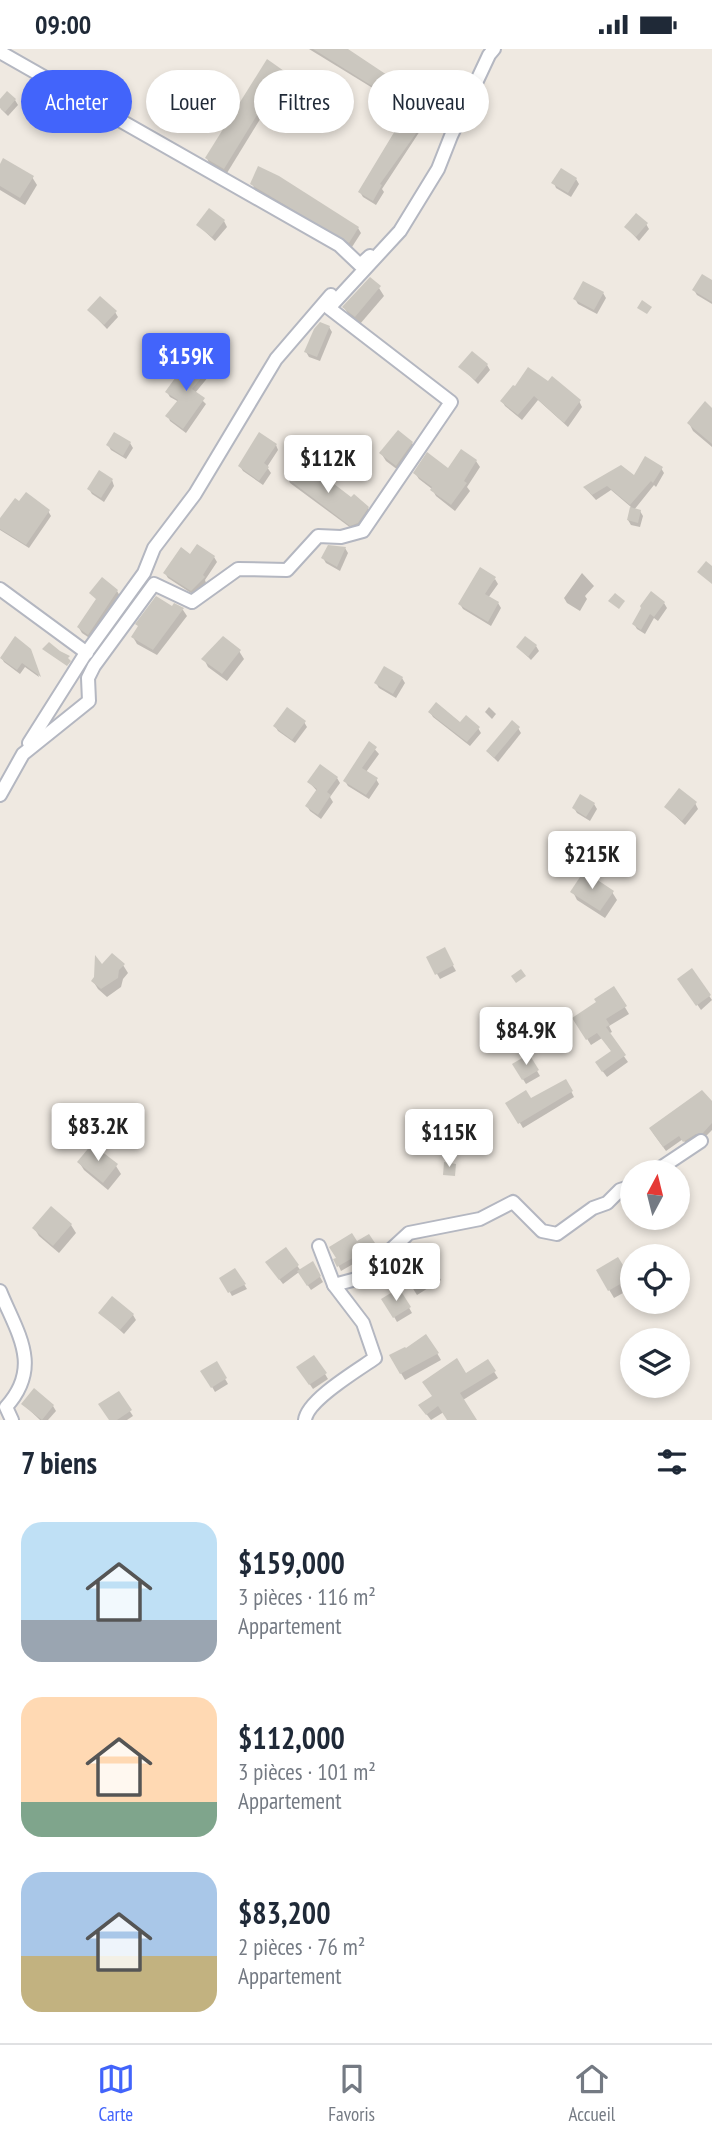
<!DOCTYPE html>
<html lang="fr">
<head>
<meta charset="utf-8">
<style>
  :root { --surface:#fff; --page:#f6f6f7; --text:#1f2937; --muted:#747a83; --line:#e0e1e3; --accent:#4264fb }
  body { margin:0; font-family:"PT Sans Narrow",sans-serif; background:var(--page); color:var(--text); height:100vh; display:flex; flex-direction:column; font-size:26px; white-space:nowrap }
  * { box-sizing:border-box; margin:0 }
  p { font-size:23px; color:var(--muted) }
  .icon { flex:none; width:38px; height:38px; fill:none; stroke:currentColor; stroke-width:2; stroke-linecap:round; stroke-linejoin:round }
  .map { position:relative; height:1371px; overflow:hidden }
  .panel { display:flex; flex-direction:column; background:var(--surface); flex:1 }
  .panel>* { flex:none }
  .guide { position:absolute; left:21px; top:21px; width:670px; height:63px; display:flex; gap:14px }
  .needle { width:46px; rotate:7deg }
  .tools { position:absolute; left:620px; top:1111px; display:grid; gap:14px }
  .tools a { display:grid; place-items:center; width:70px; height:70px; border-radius:50%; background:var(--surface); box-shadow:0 4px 10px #0003; font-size:35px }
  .price { position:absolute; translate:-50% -60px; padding:0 16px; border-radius:7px; background:#fff; color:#222; font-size:23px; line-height:46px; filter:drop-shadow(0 2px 4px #0008) }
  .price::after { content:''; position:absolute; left:50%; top:42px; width:21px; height:16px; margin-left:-10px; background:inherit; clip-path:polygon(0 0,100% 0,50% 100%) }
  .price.selected { background:var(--accent); color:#fff }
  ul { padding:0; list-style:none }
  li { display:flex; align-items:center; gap:21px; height:175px; padding:0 21px }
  li span { display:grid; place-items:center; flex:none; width:196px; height:140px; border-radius:21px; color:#555 }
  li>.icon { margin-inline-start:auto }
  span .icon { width:84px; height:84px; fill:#fffc; stroke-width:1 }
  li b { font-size:30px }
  h2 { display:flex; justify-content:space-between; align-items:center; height:84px; padding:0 21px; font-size:30px }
  .tag { padding:0 24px; border-radius:32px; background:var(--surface); box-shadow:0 4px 10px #0003; font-size:24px; line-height:63px }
  .tag.selected { background:var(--accent); color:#fff }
  .status { display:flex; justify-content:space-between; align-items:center; height:49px; padding:0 35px; background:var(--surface); direction:ltr }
  .status svg { height:19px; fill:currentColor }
  .dock { display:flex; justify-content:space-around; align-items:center; height:98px; border-top:2px solid var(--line); background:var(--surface); font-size:19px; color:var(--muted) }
  .dock a { display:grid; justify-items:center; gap:4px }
  .dock .selected { color:var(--accent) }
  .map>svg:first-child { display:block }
  .shadow { fill:#0003 }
  .building { fill:#cbc7bf }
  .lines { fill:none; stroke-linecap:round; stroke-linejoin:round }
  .street-casing { stroke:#b4b7c1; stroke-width:16 }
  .street { stroke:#fff; stroke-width:12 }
</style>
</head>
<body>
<div class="status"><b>09:00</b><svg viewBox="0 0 49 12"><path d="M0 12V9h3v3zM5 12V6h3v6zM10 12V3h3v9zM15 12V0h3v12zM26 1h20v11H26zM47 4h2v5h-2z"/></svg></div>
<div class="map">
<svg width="712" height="1371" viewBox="0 0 712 1371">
  <rect width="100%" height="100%" fill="#efe9e1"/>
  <g class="shadow">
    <polygon points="309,0 342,0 389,29 392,34 384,46"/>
    <polygon points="283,23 286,28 227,124 209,114 207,109"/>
    <polygon points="15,51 18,56 8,67 1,60 0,53"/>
    <polygon points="432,53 435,59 382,140 384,143 376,156 363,148 360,143"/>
    <polygon points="0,118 32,128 37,136 25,156 0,141"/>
    <polygon points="576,130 579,135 571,148 556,139 554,134"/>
    <polygon points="252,135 358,179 361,184 352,198 255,140"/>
    <polygon points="224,172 227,178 215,192 198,176"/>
    <polygon points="646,175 649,180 639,192 626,178"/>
    <polygon points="712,233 712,255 697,246 694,241"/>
    <polygon points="379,239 384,247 360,275 349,266 344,258"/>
    <polygon points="603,244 606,249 597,265 578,255 575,250"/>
    <polygon points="89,261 115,263 118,268 107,280"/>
    <polygon points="329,278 332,283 320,312 309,308 306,303"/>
    <polygon points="487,316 490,321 478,335 461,318"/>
    <polygon points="206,322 209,327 195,344 206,355 186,384 170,372 168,367 179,353 170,348 167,343"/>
    <polygon points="513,338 579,352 582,358 568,378 538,351 522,371 505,357 502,352"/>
    <polygon points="712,361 712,398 693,382 689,374"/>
    <polygon points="130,394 133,399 126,410 111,401 108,396"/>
    <polygon points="412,394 417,402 402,424 386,412 381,404"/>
    <polygon points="276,396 278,401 267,418 271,424 263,436 243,422 240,417"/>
    <polygon points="476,412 480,418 467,438 470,442 455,462 436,447 432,440 419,430 415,424 449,422"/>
    <polygon points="661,419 664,424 656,438 654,436 634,461 640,462 643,467 640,478 631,476 628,471 631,458 611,441 596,451 585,439 634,429"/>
    <polygon points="287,427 351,451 368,459 371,465 355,482 290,434"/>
    <polygon points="112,431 114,437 104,453 92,445 89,440"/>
    <polygon points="48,462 51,467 29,499 0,481 0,472"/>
    <polygon points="345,499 348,504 340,522 326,514 323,509"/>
    <polygon points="191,508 214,508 217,513 205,531 206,534 194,546 168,529 165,524"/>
    <polygon points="582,524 594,537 585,547 587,550 580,562 567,554 564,549"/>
    <polygon points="495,530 498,535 488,549 498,554 501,559 491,577 463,560 460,555"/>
    <polygon points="117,542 120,547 91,590 82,584 79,579 97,551 92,544"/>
    <polygon points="664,554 667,559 658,572 654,569 645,585 637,580 634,575"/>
    <polygon points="174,556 183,561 187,567 157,606 137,595 133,588"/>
    <polygon points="536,597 539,602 531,611 518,598"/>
    <polygon points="239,602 244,610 227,632 208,618 204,610"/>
    <polygon points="31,603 39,628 25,618 20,625 4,613 1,608"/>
    <polygon points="402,629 405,634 396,649 379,639 376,634"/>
    <polygon points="489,658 496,665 492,670 485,663"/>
    <polygon points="430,663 460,676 478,679 481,684 470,697 433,668"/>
    <polygon points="304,673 307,678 295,694 278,682 275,677"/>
    <polygon points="518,679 521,684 498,713 488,703"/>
    <polygon points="370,695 379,705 366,723 376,730 379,735 369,750 348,737 345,732"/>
    <polygon points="337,729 340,734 330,748 333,753 321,770 310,762 307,757 317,742 309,733"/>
    <polygon points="695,754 698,760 685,776 666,758"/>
    <polygon points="594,755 597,760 590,772 577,764 574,759"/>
    <polygon points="573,843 612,843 617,851 605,869 577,851"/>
    <polygon points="444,901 456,922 440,930 428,909"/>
    <polygon points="123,916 128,924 123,930 121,938 107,948 98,940 93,932 102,918"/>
    <polygon points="692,922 712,951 701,961 683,935"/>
    <polygon points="614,940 629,965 609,977 612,983 608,985 628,1013 607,1028 601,1020 612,1003 602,989 591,996 574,969 599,954"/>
    <polygon points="529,1008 540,1027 526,1035 514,1016"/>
    <polygon points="566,1032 574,1048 523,1079 508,1054 530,1052"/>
    <polygon points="712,1055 712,1081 705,1088 699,1089 687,1097 683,1090 666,1102 653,1084"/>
    <polygon points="79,1113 116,1117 121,1125 108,1141 84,1121"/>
    <polygon points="71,1176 76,1184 59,1204 39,1187 34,1179"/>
    <polygon points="369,1187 380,1206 366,1219 360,1211 341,1222 336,1211"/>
    <polygon points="421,1199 441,1231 417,1246 397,1214"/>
    <polygon points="285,1200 301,1222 312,1214 323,1233 311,1241 299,1223 283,1235 270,1218"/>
    <polygon points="618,1210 632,1234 632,1239 614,1249 598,1222"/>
    <polygon points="235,1221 247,1240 232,1247 222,1229"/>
    <polygon points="399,1241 412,1264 397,1273 384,1250"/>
    <polygon points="101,1264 133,1266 136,1271 124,1285"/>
    <polygon points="437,1304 441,1311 405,1331 391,1307"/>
    <polygon points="488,1313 498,1329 431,1371 424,1362 465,1326"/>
    <polygon points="216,1314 228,1335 215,1343 203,1322"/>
    <polygon points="302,1324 325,1325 328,1330 313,1340"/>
    <polygon points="118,1344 133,1367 127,1371 110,1371"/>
    <polygon points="23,1355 53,1357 56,1362 48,1371 40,1371"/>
  </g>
  <g class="building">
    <polygon points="313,0 348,0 390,28 380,42"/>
    <polygon points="267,10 284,22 224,120 205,109"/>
    <polygon points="7,42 16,50 5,63 0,59 0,50"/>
    <polygon points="419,42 434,52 415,86 380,135 382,136 373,152 358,143"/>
    <polygon points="320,58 330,63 325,73 315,68"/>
    <polygon points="3,109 34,127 20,149 0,137 0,115"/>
    <polygon points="258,117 279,127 359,178 349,194 250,135"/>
    <polygon points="561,119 577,129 568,144 551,134"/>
    <polygon points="209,159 225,171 212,188 196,176"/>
    <polygon points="636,164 648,174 636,188 624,178"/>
    <polygon points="702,225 712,231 712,253 692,241"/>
    <polygon points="370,228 381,237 355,268 342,258"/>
    <polygon points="583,232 604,243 594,261 573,250"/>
    <polygon points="100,247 117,262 104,276 87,261"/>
    <polygon points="642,251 652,258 647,265 637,259"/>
    <polygon points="320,273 330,277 317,308 304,303 314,280"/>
    <polygon points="472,302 488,315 475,331 458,318"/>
    <polygon points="191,307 208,321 192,340 205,349 183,380 165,367 178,351 165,343"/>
    <polygon points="528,318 548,332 552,327 581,351 564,374 534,347 518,366 500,352 513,336 515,337"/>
    <polygon points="705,352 712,359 712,395 687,374"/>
    <polygon points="398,381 413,393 396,417 379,404"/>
    <polygon points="114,383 131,393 123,407 106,396"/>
    <polygon points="259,383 277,395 264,414 269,418 259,432 238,417"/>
    <polygon points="461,400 477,411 464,432 467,434 451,456 430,441 432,438 413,424 427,403 448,419"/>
    <polygon points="645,407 663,418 653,434 651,432 630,456 607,437 592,446 583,438 621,416 634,426"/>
    <polygon points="296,412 322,432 325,428 351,448 354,445 369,458 358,474 350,477 284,427"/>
    <polygon points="99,421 113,430 101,449 87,440"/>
    <polygon points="26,443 50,461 26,496 0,480 0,469 15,449 19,452"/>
    <polygon points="630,458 641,461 638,474 627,471"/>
    <polygon points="197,495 215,507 203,526 205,528 191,542 163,524 181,498 190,505"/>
    <polygon points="328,496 346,498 337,518 321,509"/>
    <polygon points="706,512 712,517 712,535 697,523"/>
    <polygon points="480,518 496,528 485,545 499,553 488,573 458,555"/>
    <polygon points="102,528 118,541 88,586 77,578 96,550 89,544"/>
    <polygon points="651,542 665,553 654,568 650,565 641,581 632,575 641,559 640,557"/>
    <polygon points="615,544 625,552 619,560 608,552"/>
    <polygon points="156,547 172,557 174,554 184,559 153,601 131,588 138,577 135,575"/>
    <polygon points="15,587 31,600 41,628 22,614 17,621 0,609"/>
    <polygon points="223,587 241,601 222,625 201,610"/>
    <polygon points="525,587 537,596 528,608 516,598"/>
    <polygon points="49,593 60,602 70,607 68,609 71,612 67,617 42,600"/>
    <polygon points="384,617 403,628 393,645 374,634"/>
    <polygon points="436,653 460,673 466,666 480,678 467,693 428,663"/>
    <polygon points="287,658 306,672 292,691 273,677"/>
    <polygon points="512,671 520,678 494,709 486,702"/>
    <polygon points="369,692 377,698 362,719 378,729 366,746 343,732"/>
    <polygon points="320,715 338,728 327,743 331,746 318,766 305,757 317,740 307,733"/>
    <polygon points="679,739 697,753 682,772 664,758"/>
    <polygon points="580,745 595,754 586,768 572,759"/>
    <polygon points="584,822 614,842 600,862 570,843"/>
    <polygon points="445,898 454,916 435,926 426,908"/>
    <polygon points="112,904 125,915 119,921 118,929 101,940 91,932 94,928 95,906 102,915"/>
    <polygon points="692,919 711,946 696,957 677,930"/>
    <polygon points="521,920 526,927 516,934 511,927"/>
    <polygon points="614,937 627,957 606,970 610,976 606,978 626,1006 602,1023 595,1013 611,1002 597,984 586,991 572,969 596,953 594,950"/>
    <polygon points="529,1005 539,1021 522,1031 512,1015"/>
    <polygon points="566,1030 573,1042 518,1075 505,1054 526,1041 531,1049"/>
    <polygon points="702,1041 712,1052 712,1074 703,1084 696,1085 683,1093 679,1087 663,1098 649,1079"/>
    <polygon points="92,1095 118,1115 103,1134 77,1113"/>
    <polygon points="444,1113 456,1115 455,1127 443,1126"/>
    <polygon points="51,1157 72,1175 53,1197 32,1179"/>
    <polygon points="352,1184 357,1192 369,1185 379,1200 362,1216 356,1207 337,1218 333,1210 336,1209 329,1198"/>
    <polygon points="422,1197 437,1222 411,1239 395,1213"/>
    <polygon points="286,1198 299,1216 279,1231 265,1213"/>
    <polygon points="618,1208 631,1229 608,1242 596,1221"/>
    <polygon points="313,1212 321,1227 307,1237 297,1222"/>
    <polygon points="235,1219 246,1235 228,1244 219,1229"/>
    <polygon points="399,1239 411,1258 393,1269 381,1250"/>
    <polygon points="112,1247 134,1265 120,1281 98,1264"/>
    <polygon points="426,1285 439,1304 400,1325 389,1306 405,1298 406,1299"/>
    <polygon points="314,1306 327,1324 309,1336 296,1318"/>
    <polygon points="457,1309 466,1324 488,1310 496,1322 460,1344 477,1371 447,1371 438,1357 426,1366 418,1356 432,1347 422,1333"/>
    <polygon points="217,1312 227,1329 211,1339 200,1322"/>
    <polygon points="34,1339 54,1356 42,1371 21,1355"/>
    <polygon points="119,1342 132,1361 117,1371 109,1371 98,1355"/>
  </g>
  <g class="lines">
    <defs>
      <g id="street">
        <polyline points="0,3 339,196 360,216 370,207"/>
        <polyline points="0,540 87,604"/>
        <polyline points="29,694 84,607 144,524 154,499 195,445 276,310 331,246"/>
        <polyline points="0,746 23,705 89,652 88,629 94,617 154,535 192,553 238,520 287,521 318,487 341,488 363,482 451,353 329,259 400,182 438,120 451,87 489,6 494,0"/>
        <polyline points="653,1124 701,1092"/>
        <polyline points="334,1236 360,1229 409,1184 480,1170 513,1153 542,1182 557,1185 593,1159 607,1154 620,1141 632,1137"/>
        <path d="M 0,1242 C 17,1284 43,1317 6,1358 L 12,1371"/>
        <path d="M 305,1371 C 307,1351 358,1321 375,1309 L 363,1274 L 334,1236 L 319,1197"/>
      </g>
    </defs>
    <use href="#street" class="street-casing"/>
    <use href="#street" class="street"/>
  </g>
</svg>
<div class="tools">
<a><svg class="needle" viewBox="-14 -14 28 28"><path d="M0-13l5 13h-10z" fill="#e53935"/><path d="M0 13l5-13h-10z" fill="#747a83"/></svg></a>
<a><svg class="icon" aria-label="locate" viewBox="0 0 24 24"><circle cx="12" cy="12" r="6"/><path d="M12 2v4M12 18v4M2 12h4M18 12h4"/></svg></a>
<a><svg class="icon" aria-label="layers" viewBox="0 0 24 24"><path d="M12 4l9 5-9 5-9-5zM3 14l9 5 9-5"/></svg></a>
</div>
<b class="price selected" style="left:186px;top:344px">$159K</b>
<b class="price" style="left:328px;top:446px">$112K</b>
<b class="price" style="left:592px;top:842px">$215K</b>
<b class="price" style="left:526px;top:1018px">$84.9K</b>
<b class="price" style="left:98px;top:1114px">$83.2K</b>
<b class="price" style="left:449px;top:1120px">$115K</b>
<b class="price" style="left:396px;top:1254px">$102K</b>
<div class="guide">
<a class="tag selected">Acheter</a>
<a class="tag">Louer</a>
<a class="tag">Filtres</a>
<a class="tag">Nouveau</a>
</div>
</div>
<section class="panel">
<h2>7 biens<svg class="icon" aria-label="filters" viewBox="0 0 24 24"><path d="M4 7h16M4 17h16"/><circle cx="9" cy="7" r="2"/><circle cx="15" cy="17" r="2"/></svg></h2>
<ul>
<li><span style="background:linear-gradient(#bfe0f5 70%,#9aa5b1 0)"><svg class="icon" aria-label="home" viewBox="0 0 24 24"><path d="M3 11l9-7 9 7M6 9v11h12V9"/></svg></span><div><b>$159,000</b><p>3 pièces · 116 m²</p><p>Appartement</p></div></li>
<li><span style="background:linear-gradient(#ffd9b3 75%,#7fa58c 0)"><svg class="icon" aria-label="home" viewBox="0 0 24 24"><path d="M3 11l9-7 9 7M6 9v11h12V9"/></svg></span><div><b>$112,000</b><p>3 pièces · 101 m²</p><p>Appartement</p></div></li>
<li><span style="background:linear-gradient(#a9c7e8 60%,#c2b280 0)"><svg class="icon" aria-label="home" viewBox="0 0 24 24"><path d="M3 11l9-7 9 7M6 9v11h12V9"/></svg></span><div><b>$83,200</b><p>2 pièces · 76 m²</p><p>Appartement</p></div></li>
</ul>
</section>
<nav class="dock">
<a class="selected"><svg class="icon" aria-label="map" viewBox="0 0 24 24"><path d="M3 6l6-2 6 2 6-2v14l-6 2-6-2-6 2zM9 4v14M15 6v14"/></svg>Carte</a>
<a><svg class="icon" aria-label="saved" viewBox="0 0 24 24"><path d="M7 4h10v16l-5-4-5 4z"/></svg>Favoris</a>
<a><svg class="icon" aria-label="home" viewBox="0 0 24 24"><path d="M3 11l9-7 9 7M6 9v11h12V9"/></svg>Accueil</a>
</nav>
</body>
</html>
